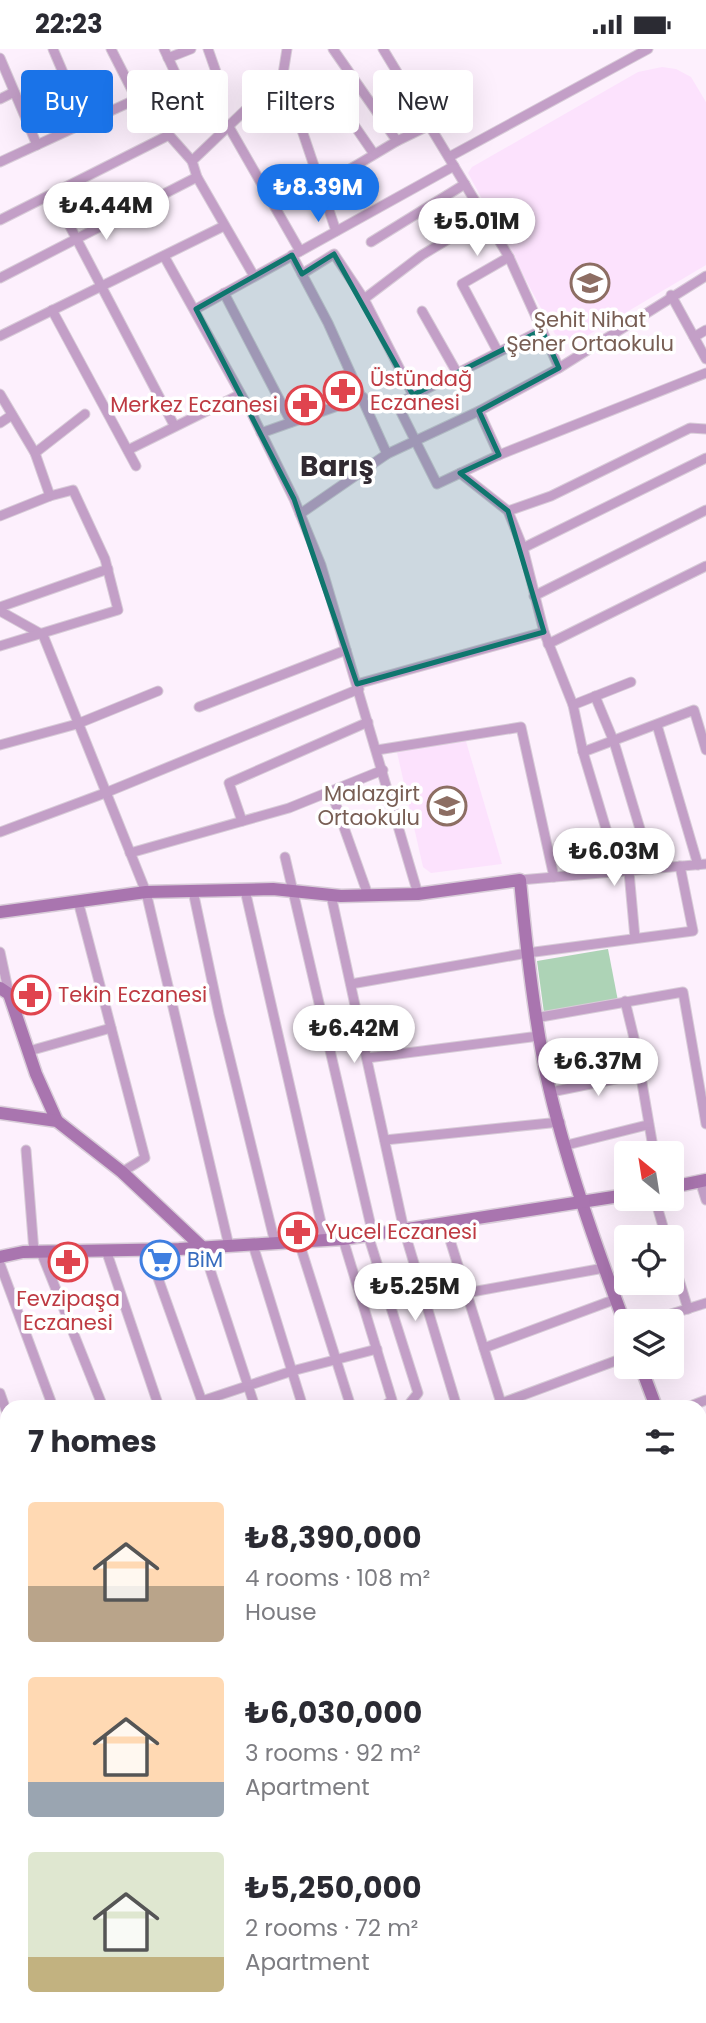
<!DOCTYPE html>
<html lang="en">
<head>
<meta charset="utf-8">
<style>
  :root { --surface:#fff; --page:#f2f2f3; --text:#2b2b33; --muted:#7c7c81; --accent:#1a73e8 }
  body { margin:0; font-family:Poppins,sans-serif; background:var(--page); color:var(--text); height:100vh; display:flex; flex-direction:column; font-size:26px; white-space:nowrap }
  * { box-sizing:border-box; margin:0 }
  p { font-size:23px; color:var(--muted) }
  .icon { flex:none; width:38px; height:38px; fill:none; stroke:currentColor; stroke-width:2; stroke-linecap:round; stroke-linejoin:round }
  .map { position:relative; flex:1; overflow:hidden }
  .panel { position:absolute; left:0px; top:1351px; width:707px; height:623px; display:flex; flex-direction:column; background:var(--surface); border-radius:21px 21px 0 0; box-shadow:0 7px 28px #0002 }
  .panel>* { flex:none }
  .hud { position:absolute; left:21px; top:21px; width:665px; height:63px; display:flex; gap:14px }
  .needle { width:46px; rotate:330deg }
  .controls { position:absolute; left:614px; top:1092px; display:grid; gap:14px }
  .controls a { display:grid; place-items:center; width:70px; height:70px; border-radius:7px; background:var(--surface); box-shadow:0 7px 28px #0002; font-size:35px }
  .price { position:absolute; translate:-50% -60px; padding:0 16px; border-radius:24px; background:#fff; color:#222; font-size:23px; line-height:46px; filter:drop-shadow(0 2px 4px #0008) }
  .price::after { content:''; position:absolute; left:50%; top:42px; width:21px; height:16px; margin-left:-10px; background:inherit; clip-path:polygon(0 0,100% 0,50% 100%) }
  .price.current { background:var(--accent); color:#fff }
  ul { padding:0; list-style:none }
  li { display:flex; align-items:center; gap:21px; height:175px; padding:0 28px }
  li span { display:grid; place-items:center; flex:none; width:196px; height:140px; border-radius:7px; color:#555 }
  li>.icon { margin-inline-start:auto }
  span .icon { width:84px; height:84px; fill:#fffc; stroke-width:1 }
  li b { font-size:30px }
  h2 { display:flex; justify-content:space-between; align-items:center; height:84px; padding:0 28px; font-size:30px }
  .pill { padding:0 24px; border-radius:7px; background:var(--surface); box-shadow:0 7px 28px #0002; font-size:24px; line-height:63px }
  .pill.current { background:var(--accent); color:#fff }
  .status { display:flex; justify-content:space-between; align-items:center; height:49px; padding:0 35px; background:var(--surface); direction:ltr }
  .status svg { height:19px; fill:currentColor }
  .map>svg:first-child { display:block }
  .built { fill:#fce2fd }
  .green { fill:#add3b6 }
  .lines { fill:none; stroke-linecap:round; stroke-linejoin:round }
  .street-casing { stroke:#d8ccd8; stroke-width:11 }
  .secondary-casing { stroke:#d8ccd8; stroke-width:15 }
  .highway-casing { stroke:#d8ccd8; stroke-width:20 }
  .street { stroke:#c39fc7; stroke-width:9 }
  .secondary { stroke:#a975af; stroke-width:12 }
  .highway { stroke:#85388e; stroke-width:18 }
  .marked { fill:#0f766e; fill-opacity:0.2; stroke:#0f766e; stroke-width:5; stroke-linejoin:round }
  .labels { text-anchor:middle; stroke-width:7; stroke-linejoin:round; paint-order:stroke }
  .education-label { font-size:21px; fill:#785e54; stroke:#fff }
  .health-label { font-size:21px; fill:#be3a42; stroke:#fff; text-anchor:start }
  .shop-label { font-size:21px; fill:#366cbe; stroke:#fff; text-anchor:start }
  .district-label { font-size:28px; font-weight:bold; fill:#312a32; stroke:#fff }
</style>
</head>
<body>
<div class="status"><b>22:23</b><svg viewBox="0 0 49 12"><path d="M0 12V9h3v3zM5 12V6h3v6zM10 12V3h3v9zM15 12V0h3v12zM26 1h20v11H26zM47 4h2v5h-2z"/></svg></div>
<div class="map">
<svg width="706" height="1974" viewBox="0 0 706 1974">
  <rect width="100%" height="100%" fill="#fdf0fd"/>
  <g class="built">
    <polygon points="662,18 676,20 691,28 706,53 706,216 583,289 568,292 555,285 468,124 472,118 638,23"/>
    <polygon points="465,689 502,815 431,824 423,818 396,699"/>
  </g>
  <polygon class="green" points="608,900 618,952 544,964 537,912"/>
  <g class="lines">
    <defs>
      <g id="street">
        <polyline points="53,0 84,73"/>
        <polyline points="111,0 136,49"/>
        <polyline points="164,0 193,62"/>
        <polyline points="208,0 221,37"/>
        <polyline points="333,0 397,92"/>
        <polyline points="383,0 509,208 559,319"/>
        <polyline points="0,9 37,96"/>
        <polyline points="168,9 191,0"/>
        <polyline points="283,25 336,182"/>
        <polyline points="353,28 332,44 374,105"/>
        <polyline points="0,50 14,43"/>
        <polyline points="229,78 300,202"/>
        <polyline points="449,108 648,0"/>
        <polyline points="0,113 178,31"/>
        <polyline points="345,123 397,92 430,76"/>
        <polyline points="53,145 174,376"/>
        <polyline points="0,171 169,86 192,112"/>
        <polyline points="371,193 465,135"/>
        <polyline points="292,206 328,274 387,405"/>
        <polyline points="164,207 252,365 294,450 321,516 418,845"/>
        <polyline points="302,225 334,205 364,250 413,346"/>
        <polyline points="254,227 197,128 192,112 283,25 287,0"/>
        <polyline points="0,229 197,128"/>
        <polyline points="224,244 291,373"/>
        <polyline points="671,246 706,310"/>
        <polyline points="364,250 422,206 485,168"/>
        <polyline points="196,260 454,117"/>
        <polyline points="52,261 136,417"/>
        <polyline points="422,262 456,322"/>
        <polyline points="542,281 397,355 437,435 499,406 706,324"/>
        <polyline points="0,287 224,177"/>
        <polyline points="694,288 706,281"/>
        <polyline points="498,303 462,235 509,208"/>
        <polyline points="0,345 35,404 50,447 0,467"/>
        <polyline points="479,362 499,406"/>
        <polyline points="0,374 12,366"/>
        <polyline points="261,384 363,348"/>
        <polyline points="128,401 239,346"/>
        <polyline points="35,404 85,365"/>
        <polyline points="460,424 508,462 523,499 544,583 573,656 583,703 619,823"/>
        <polyline points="508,462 551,447 690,379 706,380"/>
        <polyline points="300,465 387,405 479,362 559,319 706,227"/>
        <polyline points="523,499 706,409"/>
        <polyline points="534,547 706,461"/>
        <polyline points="0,558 108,520"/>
        <polyline points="0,562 43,586 146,843 229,1197"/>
        <polyline points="548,595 706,517"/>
        <polyline points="0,597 118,561 105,510 73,441 50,447"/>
        <polyline points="357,635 544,583"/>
        <polyline points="595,647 614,693 652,820"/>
        <polyline points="573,656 631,633"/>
        <polyline points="199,658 346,601"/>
        <polyline points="657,676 698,816"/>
        <polyline points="0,696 77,675 158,642"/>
        <polyline points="377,701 521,678 554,828"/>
        <polyline points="583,703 694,661 706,701"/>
        <polyline points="331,742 368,846"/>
        <polyline points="242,772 229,734 368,673"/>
        <polyline points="0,783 105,744 359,640"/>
        <polyline points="130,804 289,759 383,721"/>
        <polyline points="285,808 373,1186"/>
        <polyline points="629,823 635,889"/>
        <polyline points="520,831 706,815"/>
        <polyline points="245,841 325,1191"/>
        <polyline points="193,842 219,965 275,1194"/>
        <polyline points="331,846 404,1181 457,1358"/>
        <polyline points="78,852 145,1109 122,1123"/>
        <polyline points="0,903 9,945"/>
        <polyline points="351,935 527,904 693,882 680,817"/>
        <polyline points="625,952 635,993 654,1104"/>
        <polyline points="535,969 683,943 706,1075"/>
        <polyline points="29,1002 111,979"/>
        <polyline points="367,1009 539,987"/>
        <polyline points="544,1012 635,993"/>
        <polyline points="551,1043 640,1025"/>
        <polyline points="385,1091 560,1073"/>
        <polyline points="567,1096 647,1076"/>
        <polyline points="26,1101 34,1203"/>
        <polyline points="700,1132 706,1151"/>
        <polyline points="655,1150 666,1188"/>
        <polyline points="445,1175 501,1354"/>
        <polyline points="368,1186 418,1344 410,1354 412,1358"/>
        <polyline points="343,1190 392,1351 383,1358"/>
        <polyline points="299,1193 351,1358"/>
        <polyline points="253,1196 303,1358"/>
        <polyline points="203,1199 255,1358"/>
        <polyline points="106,1201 159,1358"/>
        <polyline points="148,1201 204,1358"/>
        <polyline points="41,1203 103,1358"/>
        <polyline points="672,1208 688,1260"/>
        <polyline points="0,1215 53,1358"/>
        <polyline points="418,1230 457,1219"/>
        <polyline points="466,1244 604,1219"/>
        <polyline points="649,1272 706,1254"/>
        <polyline points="484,1299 616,1250"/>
        <polyline points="0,1344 7,1364"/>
        <polyline points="202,1352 292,1322 377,1300"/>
        <polyline points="491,1358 626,1308"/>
        <polyline points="688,1358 706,1351"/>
        <polyline points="0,1515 7,1533"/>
        <polyline points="700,1565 706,1562"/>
        <polyline points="700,1608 706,1605"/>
        <polyline points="700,1648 706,1645"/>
        <polyline points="0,1682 7,1699"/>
        <polyline points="700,1699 706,1710"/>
        <polyline points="0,1797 7,1794"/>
        <polyline points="0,1848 2,1846 7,1854"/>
        <polyline points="73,1967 77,1974"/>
        <polyline points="261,1967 264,1974"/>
        <polyline points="323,1967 326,1974"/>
        <polyline points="350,1967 354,1974"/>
        <polyline points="397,1967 400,1974"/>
        <polyline points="580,1967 584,1974"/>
        <polyline points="0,1968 3,1974"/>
      </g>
      <g id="secondary">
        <path d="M 0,863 L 146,843 L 273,840 L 341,847 L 418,845 L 520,831 C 526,896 533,961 546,1025 C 565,1111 596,1197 626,1278"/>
        <polyline points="0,939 9,945 36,1025 57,1072"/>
        <polyline points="0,1064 57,1072 122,1123 203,1199"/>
        <polyline points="672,1138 706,1131"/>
        <polyline points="0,1208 23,1203 179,1200 343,1190 626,1146"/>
        <polyline points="641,1318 656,1358"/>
        <polyline points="700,1405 706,1402"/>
        <polyline points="700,1416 706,1414"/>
        <polyline points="700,1470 706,1484"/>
        <polyline points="0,1722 7,1719"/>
        <polyline points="0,1733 7,1730"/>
      </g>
      <g id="highway">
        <polyline points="700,1845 706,1842"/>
        <polyline points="700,1871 706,1869"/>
        <polyline points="425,1974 440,1967"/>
        <polyline points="479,1974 494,1967"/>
      </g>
    </defs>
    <use href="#street" class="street-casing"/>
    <use href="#secondary" class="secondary-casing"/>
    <use href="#highway" class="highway-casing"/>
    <use href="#street" class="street"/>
    <use href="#secondary" class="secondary"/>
    <use href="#highway" class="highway"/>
  </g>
  <path class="marked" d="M 334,205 L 413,346 L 542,281 L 559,319 L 479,362 L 499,406 L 460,424 L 508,462 L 544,583 L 357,635 L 294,450 L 196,260 L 292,206 L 302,225 Z"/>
  <defs>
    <symbol id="school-ring" viewBox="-11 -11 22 22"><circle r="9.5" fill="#fff" stroke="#8d6e63" stroke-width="1.5"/><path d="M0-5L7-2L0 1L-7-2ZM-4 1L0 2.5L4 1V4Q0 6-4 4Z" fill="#8d6e63"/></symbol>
    <symbol id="pharmacy-ring" viewBox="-11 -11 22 22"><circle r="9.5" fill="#fff" stroke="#e0444e" stroke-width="1.5"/><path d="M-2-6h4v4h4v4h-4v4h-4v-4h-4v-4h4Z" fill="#e0444e"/></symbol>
    <symbol id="supermarket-ring" viewBox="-11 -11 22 22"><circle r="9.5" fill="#fff" stroke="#3f7fe0" stroke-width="1.5"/><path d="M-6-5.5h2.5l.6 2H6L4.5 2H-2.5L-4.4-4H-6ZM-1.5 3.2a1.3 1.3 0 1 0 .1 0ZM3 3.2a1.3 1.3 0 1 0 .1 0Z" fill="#3f7fe0"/></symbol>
  </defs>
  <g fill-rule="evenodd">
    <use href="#school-ring" x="568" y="212" width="44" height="44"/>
    <use href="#pharmacy-ring" x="321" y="320" width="44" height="44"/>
    <use href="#pharmacy-ring" x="283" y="334" width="44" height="44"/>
    <use href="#school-ring" x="425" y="735" width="44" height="44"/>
    <use href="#pharmacy-ring" x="9" y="924" width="44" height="44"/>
    <use href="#pharmacy-ring" x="276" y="1161" width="44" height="44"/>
    <use href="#supermarket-ring" x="138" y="1189" width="44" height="44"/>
    <use href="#pharmacy-ring" x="46" y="1191" width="44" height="44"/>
  </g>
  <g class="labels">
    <g class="education-label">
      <text x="590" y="278">Şehit Nihat<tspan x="590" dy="24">Şener Ortaokulu</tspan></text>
      <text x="420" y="752" text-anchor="end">Malazgirt<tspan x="420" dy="24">Ortaokulu</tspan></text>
    </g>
    <g class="health-label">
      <text x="370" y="337">Üstündağ<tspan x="370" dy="24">Eczanesi</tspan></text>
      <text x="278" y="363" text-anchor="end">Merkez Eczanesi</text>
      <text x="58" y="953">Tekin Eczanesi</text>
      <text x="325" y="1190">Yucel Eczanesi</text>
      <text x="68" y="1257" text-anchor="middle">Fevzipaşa<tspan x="68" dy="24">Eczanesi</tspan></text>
    </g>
    <g class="shop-label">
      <text x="187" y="1218">BiM</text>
    </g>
    <g class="district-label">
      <text x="337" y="427">Barış</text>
    </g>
  </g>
</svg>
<div class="controls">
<a><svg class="needle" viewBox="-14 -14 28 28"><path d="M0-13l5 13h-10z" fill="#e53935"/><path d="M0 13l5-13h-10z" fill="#7c7c81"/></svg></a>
<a><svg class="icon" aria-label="locate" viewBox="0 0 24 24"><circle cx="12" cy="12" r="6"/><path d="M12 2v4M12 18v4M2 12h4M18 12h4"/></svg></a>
<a><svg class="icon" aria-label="layers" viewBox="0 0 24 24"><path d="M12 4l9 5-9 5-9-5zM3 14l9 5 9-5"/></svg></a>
</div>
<b class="price current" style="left:318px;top:175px">₺8.39M</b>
<b class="price" style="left:106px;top:193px">₺4.44M</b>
<b class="price" style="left:477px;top:209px">₺5.01M</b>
<b class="price" style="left:614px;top:839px">₺6.03M</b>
<b class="price" style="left:354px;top:1016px">₺6.42M</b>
<b class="price" style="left:598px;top:1049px">₺6.37M</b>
<b class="price" style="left:415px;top:1274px">₺5.25M</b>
<div class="hud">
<a class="pill current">Buy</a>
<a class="pill">Rent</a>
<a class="pill">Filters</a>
<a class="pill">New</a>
</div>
<section class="panel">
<h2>7 homes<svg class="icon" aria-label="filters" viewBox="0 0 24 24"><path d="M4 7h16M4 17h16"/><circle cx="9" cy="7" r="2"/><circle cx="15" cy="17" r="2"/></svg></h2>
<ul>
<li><span style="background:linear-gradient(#ffd9b3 60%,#b9a48a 0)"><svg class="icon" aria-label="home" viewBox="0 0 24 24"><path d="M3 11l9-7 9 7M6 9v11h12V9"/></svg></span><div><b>₺8,390,000</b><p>4 rooms · 108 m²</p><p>House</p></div></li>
<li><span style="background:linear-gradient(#ffd9b3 75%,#9aa5b1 0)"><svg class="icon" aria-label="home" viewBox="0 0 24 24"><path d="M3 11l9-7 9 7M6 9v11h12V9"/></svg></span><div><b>₺6,030,000</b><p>3 rooms · 92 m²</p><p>Apartment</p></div></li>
<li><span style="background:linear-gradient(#dfe7d0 75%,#c2b280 0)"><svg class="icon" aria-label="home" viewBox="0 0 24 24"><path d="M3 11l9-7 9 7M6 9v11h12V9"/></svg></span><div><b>₺5,250,000</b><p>2 rooms · 72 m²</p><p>Apartment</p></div></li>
</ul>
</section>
</div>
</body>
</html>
